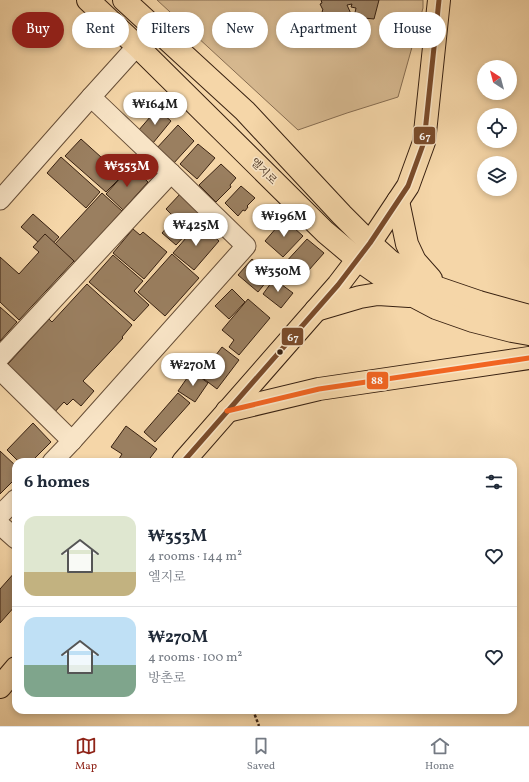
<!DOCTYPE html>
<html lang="en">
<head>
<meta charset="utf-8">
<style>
  :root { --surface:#fff; --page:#f6f6f7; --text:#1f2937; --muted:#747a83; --line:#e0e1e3; --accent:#8f2418 }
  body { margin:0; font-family:Vollkorn,"Noto Serif KR",serif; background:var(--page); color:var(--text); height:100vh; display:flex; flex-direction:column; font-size:15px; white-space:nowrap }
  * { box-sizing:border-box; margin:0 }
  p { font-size:13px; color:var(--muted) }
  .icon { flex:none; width:22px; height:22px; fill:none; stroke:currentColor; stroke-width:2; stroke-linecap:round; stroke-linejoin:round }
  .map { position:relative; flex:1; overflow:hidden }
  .panel { position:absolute; left:12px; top:458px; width:505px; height:256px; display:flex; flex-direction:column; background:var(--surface); border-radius:12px; box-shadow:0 2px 6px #0003 }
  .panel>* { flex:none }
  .guide { position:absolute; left:12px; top:12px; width:505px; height:36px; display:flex; gap:8px }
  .needle { width:26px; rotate:324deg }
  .controls { position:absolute; left:477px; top:60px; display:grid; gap:8px }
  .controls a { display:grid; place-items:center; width:40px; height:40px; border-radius:50%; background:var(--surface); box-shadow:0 2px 6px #0003; font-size:20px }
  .price { position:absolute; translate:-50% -34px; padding:0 9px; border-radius:14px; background:#fff; color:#222; font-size:13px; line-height:26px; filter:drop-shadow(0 1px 2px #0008) }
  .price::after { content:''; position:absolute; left:50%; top:24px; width:12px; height:9px; margin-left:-6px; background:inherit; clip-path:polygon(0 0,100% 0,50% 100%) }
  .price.active { background:var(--accent); color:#fff }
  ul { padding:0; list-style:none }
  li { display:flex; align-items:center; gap:12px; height:100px; padding:0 12px }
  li+li { border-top:1px solid var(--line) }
  li span { display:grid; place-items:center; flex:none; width:112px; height:80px; border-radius:12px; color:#555 }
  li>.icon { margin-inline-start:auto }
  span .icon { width:48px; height:48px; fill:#fffc; stroke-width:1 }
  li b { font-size:17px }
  h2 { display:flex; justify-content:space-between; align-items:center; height:48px; padding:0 12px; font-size:17px }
  .pill { padding:0 14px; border-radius:18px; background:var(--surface); box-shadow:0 2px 6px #0003; font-size:14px; line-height:36px }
  .pill.active { background:var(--accent); color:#fff }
  .tab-bar { display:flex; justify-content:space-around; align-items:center; height:56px; border-top:1px solid var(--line); background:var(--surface); font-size:11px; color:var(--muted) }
  .tab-bar a { display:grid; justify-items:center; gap:2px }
  .tab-bar .active { color:var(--accent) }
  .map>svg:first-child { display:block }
  .green { fill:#d5b78e; stroke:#866c50 }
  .building { fill:#9a7f60; stroke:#382111 }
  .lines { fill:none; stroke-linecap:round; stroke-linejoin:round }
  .minor-casing { stroke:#674e37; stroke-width:21 }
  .major-casing { stroke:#382111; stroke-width:24 }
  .path { stroke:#382111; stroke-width:2.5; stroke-dasharray:3 2; stroke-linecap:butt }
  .minor { stroke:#f8e4c6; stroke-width:19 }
  .major { stroke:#f5d6a8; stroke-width:22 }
  .bus-1-casing { stroke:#f8e4c6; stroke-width:8 }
  .bus-2-casing { stroke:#f8e4c6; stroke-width:8 }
  .bus-1 { stroke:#7a4b2a; stroke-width:5 }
  .bus-2 { stroke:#f26522; stroke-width:5 }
  .bus-dot { fill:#382111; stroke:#f8e4c6; stroke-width:1.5 }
  .labels { text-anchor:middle; stroke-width:3.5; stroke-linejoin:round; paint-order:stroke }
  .street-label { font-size:11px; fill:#382111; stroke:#f8e4c6 }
  .line-badge { stroke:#f8e4c6; stroke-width:1.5 }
  .badge-label { font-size:11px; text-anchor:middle; font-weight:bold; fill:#fff }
</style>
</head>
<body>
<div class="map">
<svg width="529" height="726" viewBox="0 0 529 726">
  <rect width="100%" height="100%" fill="#f5d6a8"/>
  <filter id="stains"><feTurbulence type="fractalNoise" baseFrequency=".005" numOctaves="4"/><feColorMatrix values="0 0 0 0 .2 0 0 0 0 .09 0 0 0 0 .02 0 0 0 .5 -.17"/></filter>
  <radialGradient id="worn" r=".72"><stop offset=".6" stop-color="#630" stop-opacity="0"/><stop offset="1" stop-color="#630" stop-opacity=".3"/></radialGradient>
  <polygon class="green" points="157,0 423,0 423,8 398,97 347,113 298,130"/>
  <g class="building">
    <polygon points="321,0 379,0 374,19 354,17 356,8 351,7 352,4 347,5 352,16 342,24 343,26 333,33 322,11 323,10 320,4 322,3"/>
    <polygon points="157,109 171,121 153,143 138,131"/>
    <polygon points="178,125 194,141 173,164 156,149"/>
    <polygon points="81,139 122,176 106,192 65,156"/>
    <polygon points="198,144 215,158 197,179 180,164"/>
    <polygon points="61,157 100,192 86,208 47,173"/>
    <polygon points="221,164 236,178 230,185 231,187 216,202 199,185"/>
    <polygon points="131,166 148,182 123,210 106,194"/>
    <polygon points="241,186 255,198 247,206 248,207 245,211 243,210 238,216 225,203"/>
    <polygon points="102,193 122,211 75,263 74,261 54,245"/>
    <polygon points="181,193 204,215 176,245 162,233 175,218 166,209"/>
    <polygon points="33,214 59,237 47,250 21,227"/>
    <polygon points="284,219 303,236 283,257 265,241"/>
    <polygon points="199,223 219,241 194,270 173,253"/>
    <polygon points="133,229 140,235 143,232 167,252 144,279 113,253"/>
    <polygon points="45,234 74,261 19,320 0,302 0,257 19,274 39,252 33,247"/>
    <polygon points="307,239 324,253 301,279 284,264"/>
    <polygon points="172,254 199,278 165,316 138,292"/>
    <polygon points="113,255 143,281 134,291 149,305 134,321 89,282"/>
    <polygon points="252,259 271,276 258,292 238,275"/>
    <polygon points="274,279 293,293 281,308 263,294"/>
    <polygon points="87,284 132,325 122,337 123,338 83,381 94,391 81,406 73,399 67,405 64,402 52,415 11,378 16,372 8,364 49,319 52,322"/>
    <polygon points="232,289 245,302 229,319 215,306"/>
    <polygon points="248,299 270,318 239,355 229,347 234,340 222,330"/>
    <polygon points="0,307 17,322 0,341"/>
    <polygon points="222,347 239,360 217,389 200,376"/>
    <polygon points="192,371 208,383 195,402 178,391"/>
    <polygon points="178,393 190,403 155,442 144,432"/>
    <polygon points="33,423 51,442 31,462 19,462 7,450"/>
    <polygon points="126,426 157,449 147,462 117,462 122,454 111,447"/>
    <polygon points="0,451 16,466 16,478 0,494"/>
    <polygon points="16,571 16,605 0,623 0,589"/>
  </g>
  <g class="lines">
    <defs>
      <g id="minor">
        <polyline points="0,200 91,97 137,46"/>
        <polyline points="0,357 171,173"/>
        <polyline points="0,370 72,441"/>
        <polyline points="52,462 72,441 246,246 171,173 91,97"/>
        <polyline points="0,515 16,499"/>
        <polyline points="0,525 16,539"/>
      </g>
      <g id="major">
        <polyline points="88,0 137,46 325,232 357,259 400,289 436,308 473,321 512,331 529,334"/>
        <polyline points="124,0 245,111 342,215 370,243 390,261 438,288 479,302 529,316"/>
        <polyline points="398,201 407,244 415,261 431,279"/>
        <polyline points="316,310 360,297 378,294 409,296"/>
        <polyline points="227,411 319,389 529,358"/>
        <polyline points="183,462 338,285 370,243 408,186 424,142 439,0"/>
        <polyline points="0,687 16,668"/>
      </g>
    </defs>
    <use href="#minor" class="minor-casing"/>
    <use href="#major" class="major-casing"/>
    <polyline class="path" points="253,710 259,726"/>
    <use href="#minor" class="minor"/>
    <use href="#major" class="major"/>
    <defs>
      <polyline id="bus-1" points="183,462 338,285 370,243 408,186 424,142 439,0"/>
      <polyline id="bus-2" points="227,411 319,389 529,358"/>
    </defs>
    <use href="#bus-1" class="bus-1-casing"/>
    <use href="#bus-2" class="bus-2-casing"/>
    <use href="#bus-1" class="bus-1"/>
    <use href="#bus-2" class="bus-2"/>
  </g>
  <circle class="bus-dot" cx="280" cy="352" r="3.5"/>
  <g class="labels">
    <g class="street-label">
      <text transform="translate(264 171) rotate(45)" y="4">엘지로</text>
    </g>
  </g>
  <g class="line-badge">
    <rect x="413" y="126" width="23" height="19" rx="4" fill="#7a4b2a"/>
    <rect x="281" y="327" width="23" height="19" rx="4" fill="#7a4b2a"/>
    <rect x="366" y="371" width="23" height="19" rx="4" fill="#f26522"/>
  </g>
  <g class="badge-label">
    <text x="425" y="140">67</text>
    <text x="293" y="341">67</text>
    <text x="377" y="384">88</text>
  </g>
  <rect width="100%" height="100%" filter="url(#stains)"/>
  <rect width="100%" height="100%" fill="url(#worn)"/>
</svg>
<div class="controls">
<a><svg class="needle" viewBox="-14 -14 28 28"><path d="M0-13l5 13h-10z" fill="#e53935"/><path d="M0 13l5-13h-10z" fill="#747a83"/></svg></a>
<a><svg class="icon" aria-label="locate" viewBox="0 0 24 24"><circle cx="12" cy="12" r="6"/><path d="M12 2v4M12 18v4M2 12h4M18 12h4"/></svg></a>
<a><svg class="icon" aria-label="layers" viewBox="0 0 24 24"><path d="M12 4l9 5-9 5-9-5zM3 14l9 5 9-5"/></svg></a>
</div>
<b class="price" style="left:155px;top:126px">₩164M</b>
<b class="price active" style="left:127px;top:188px">₩353M</b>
<b class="price" style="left:284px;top:238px">₩196M</b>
<b class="price" style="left:196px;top:247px">₩425M</b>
<b class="price" style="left:278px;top:293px">₩350M</b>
<b class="price" style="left:193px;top:387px">₩270M</b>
<div class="guide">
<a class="pill active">Buy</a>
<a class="pill">Rent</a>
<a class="pill">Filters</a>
<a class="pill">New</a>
<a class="pill">Apartment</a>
<a class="pill">House</a>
</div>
<section class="panel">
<h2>6 homes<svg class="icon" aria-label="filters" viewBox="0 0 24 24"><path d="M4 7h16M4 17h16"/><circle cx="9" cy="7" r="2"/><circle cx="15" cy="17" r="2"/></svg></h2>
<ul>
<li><span style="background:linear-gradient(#dfe7d0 70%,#c2b280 0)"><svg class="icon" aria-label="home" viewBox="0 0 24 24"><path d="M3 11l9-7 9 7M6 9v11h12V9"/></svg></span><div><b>₩353M</b><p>4 rooms · 144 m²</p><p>엘지로</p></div><svg class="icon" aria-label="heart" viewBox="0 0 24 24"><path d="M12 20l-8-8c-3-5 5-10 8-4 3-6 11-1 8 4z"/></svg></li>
<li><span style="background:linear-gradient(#bfe0f5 60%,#7fa58c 0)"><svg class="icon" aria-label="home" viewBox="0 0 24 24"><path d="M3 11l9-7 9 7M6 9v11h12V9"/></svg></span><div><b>₩270M</b><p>4 rooms · 100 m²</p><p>방촌로</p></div><svg class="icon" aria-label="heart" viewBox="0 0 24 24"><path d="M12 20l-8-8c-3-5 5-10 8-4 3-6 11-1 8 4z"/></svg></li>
</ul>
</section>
</div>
<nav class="tab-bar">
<a class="active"><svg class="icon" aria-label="map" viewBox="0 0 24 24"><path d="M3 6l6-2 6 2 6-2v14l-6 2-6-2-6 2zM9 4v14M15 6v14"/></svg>Map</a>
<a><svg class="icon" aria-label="saved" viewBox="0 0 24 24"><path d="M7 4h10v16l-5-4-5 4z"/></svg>Saved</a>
<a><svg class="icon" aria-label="home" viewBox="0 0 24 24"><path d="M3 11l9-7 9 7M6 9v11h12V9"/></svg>Home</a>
</nav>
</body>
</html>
